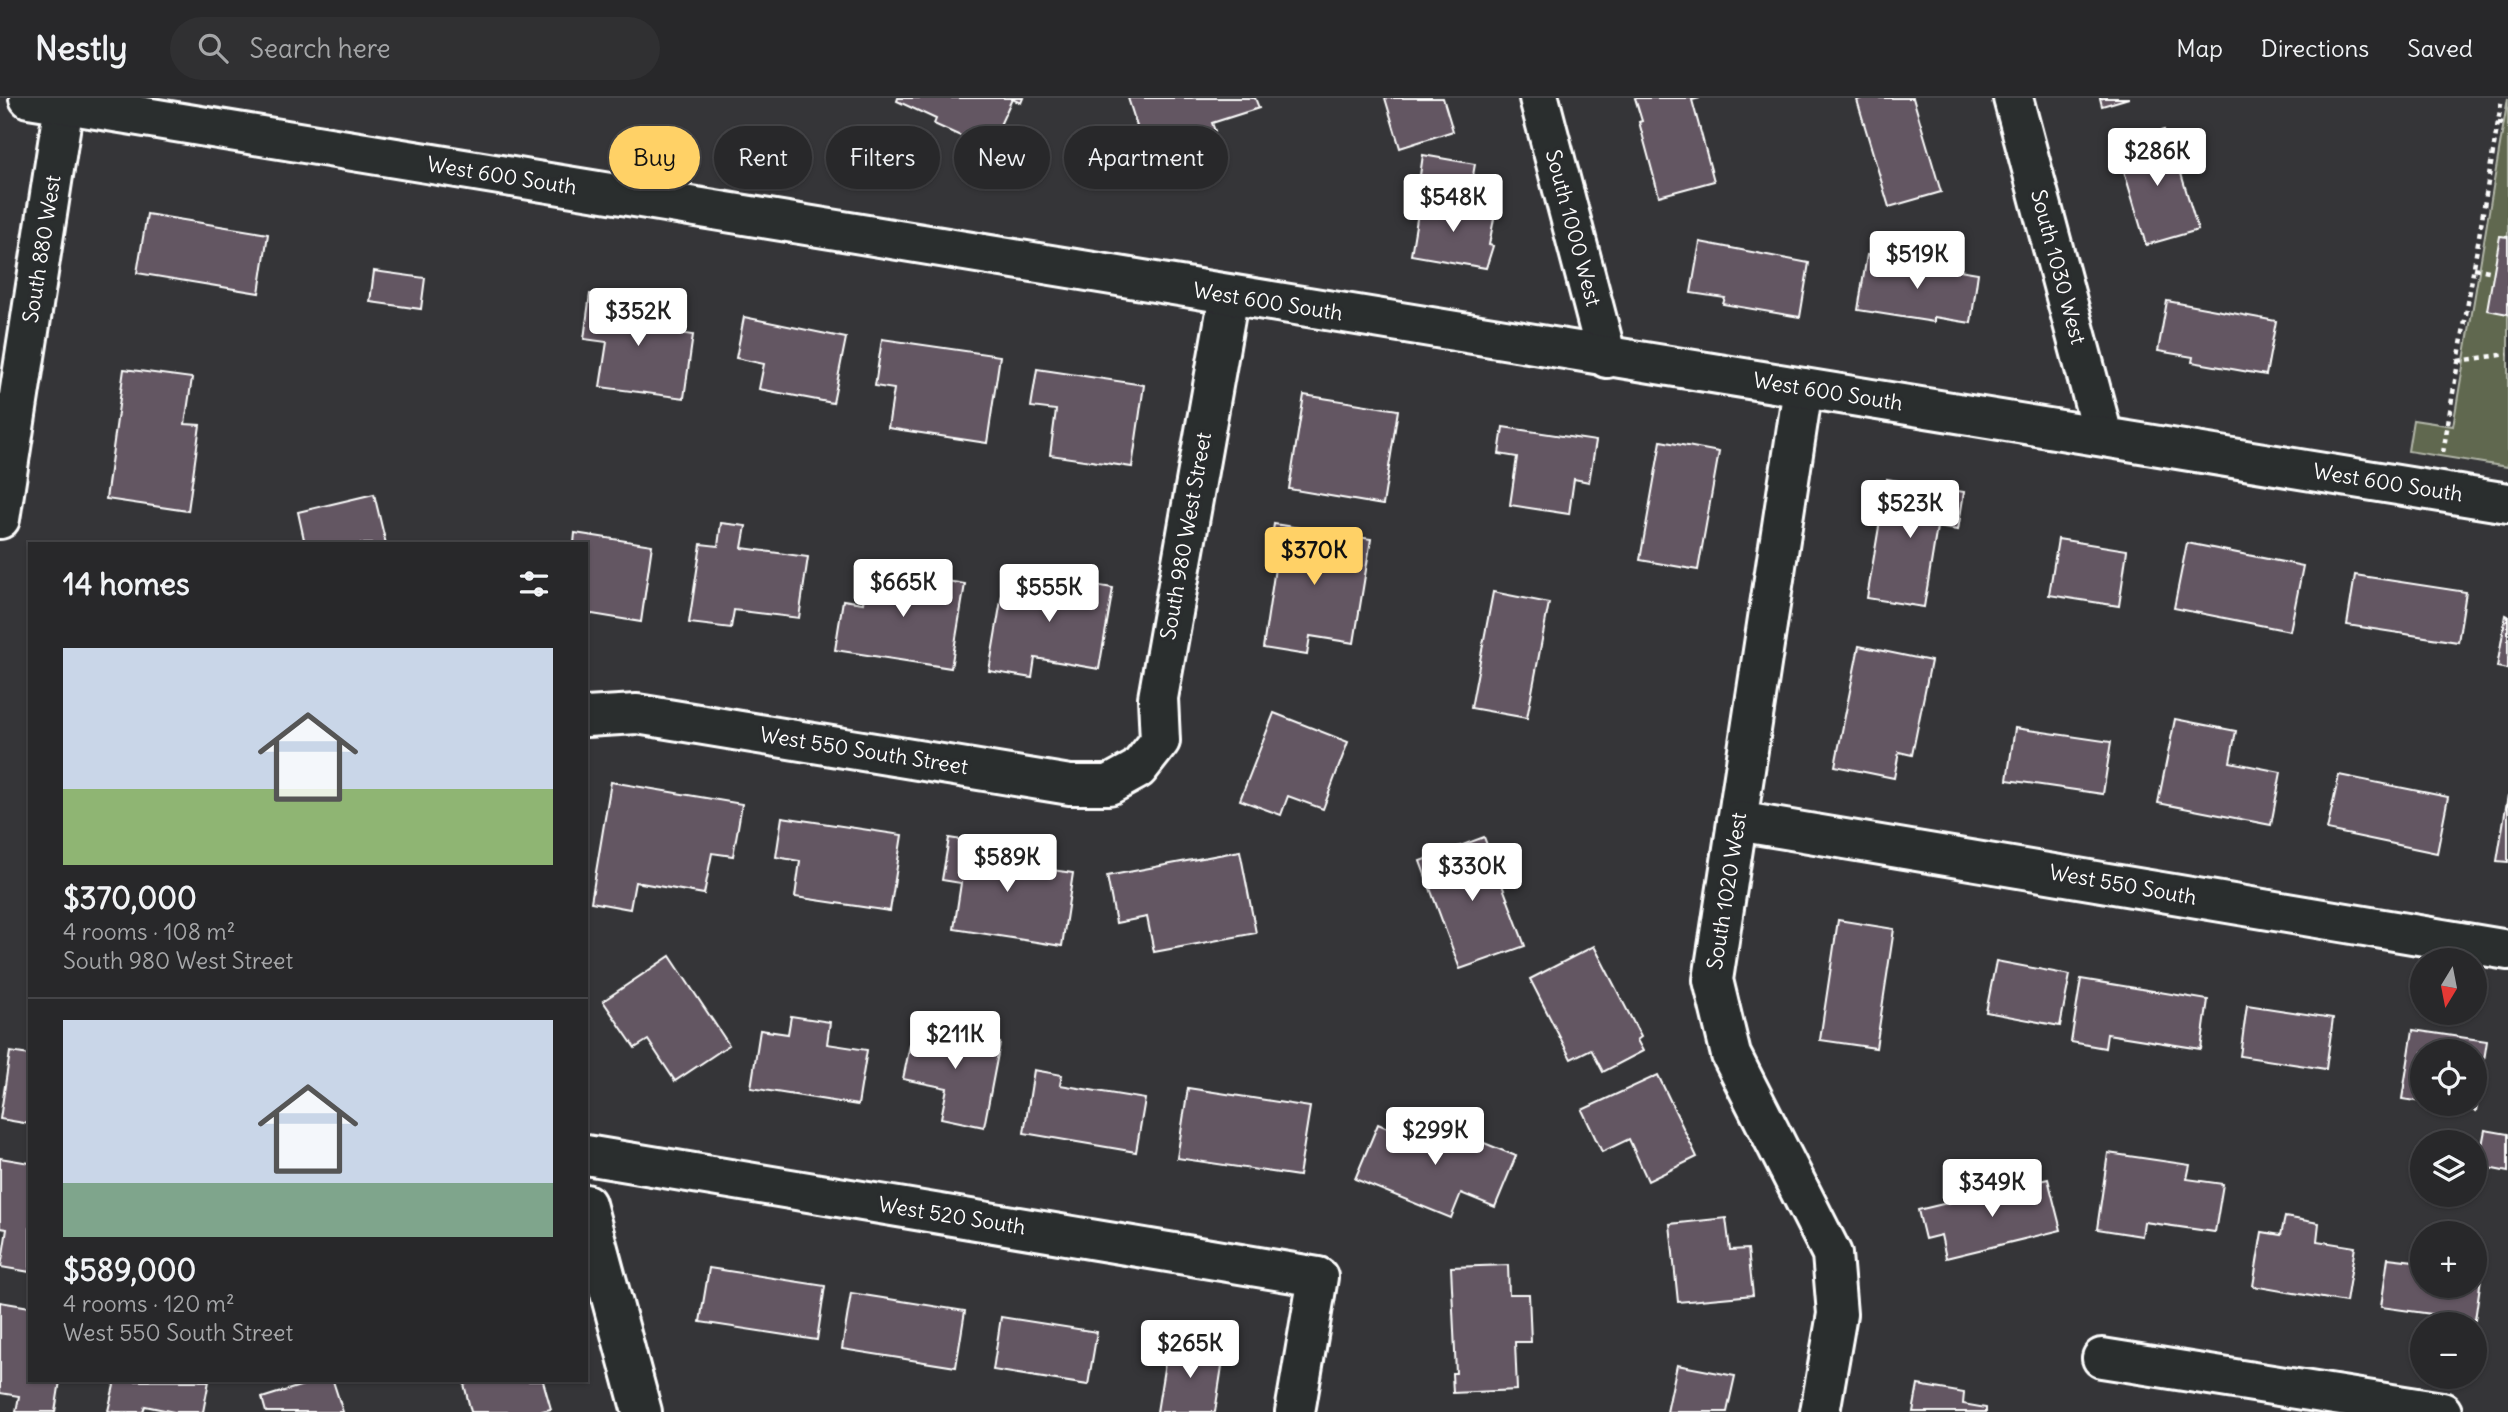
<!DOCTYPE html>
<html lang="en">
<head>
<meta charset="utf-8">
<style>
  :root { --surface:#28282a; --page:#303032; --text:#f1f3f6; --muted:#a5a6a8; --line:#444447; --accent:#ffd166 }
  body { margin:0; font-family:Delius,sans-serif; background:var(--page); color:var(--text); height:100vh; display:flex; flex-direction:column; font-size:26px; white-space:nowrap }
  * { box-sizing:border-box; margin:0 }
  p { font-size:23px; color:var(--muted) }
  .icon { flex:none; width:38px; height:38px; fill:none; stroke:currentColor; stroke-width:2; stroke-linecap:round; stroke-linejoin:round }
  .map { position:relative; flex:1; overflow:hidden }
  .details { position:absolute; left:28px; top:444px; width:560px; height:840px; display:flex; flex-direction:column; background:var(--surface); border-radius:0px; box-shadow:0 2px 5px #0004,0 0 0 2px var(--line) }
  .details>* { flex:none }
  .guide { position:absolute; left:609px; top:28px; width:665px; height:63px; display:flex; gap:14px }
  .needle { width:46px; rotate:190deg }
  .fabs { position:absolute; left:2410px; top:850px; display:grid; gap:14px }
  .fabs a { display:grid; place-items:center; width:77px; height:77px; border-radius:50%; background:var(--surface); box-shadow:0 2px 5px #0004,0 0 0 2px var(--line); font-size:35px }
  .price { position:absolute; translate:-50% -60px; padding:0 16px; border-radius:7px; background:#fff; color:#222; font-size:23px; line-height:46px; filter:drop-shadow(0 2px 4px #0008) }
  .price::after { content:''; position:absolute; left:50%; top:42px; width:21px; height:16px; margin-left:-10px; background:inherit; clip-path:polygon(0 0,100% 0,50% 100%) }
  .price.on { background:var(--accent); color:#111 }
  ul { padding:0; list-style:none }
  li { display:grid; align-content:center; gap:14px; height:371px; padding:0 35px }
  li+li { border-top:2px solid var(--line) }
  li span { display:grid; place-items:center; height:217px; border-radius:0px; color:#555 }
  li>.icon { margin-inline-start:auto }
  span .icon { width:126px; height:126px; fill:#fffc; stroke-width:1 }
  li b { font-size:30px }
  h2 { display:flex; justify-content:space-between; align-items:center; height:84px; padding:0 35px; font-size:30px }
  .pill { padding:0 24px; border-radius:32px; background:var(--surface); box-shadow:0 2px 5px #0004,0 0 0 2px var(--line); font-size:24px; line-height:63px }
  .pill.on { background:var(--accent); color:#111 }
  header { display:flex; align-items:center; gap:42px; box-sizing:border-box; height:98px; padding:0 35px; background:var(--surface); border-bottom:2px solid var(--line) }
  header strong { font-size:33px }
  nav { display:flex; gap:38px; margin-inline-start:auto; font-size:24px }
  .search { width:490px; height:63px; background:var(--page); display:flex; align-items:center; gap:18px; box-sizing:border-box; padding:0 24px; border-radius:38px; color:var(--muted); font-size:26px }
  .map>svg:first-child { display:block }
  .green { fill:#61684f; stroke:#b0b4a7; stroke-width:2 }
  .building { fill:#635662; stroke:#fff; stroke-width:2 }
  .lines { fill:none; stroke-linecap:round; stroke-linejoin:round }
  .street-casing { stroke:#fff; stroke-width:44 }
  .secondary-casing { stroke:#fff; stroke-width:44 }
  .path { stroke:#fff; stroke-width:4.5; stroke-dasharray:5 5; stroke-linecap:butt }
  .street { stroke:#2a2d2e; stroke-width:38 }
  .secondary { stroke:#2a2d2e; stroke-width:38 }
  .labels { text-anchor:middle; stroke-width:7; stroke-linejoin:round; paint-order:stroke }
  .street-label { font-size:21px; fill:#fff; stroke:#2a2d2e }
</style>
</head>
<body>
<header>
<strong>Nestly</strong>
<div class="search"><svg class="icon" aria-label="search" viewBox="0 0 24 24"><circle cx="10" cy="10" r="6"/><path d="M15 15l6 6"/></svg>Search here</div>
<nav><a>Map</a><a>Directions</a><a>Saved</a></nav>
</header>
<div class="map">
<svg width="2508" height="1314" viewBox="0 0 2508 1314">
  <rect width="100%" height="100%" fill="#353538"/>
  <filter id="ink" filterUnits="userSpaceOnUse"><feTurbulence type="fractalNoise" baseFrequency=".0143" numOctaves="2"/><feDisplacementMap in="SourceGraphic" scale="14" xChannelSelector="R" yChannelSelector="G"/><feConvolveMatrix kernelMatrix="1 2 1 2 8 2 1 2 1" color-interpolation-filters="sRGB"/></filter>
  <g filter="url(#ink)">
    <polygon class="green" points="2508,0 2508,369 2408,353 2413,322 2453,328"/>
    <g class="building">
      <polygon points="898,0 1023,0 1021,5 1012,1 989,51 934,26 936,21 897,3"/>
      <polygon points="1128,0 1255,0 1259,10 1212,25 1215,33 1207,36 1218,70 1171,84 1158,44 1143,47"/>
      <polygon points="1385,0 1443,0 1453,33 1400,50"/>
      <polygon points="1635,0 1700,0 1692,2 1714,83 1659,98 1639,24 1642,23"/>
      <polygon points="1863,0 1913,0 1941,94 1889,109 1857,2"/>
      <polygon points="2100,0 2129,0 2102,8"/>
      <polygon points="2164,32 2173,60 2176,59 2198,132 2146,147 2116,46"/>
      <polygon points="1423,57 1475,66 1468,106 1417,98"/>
      <polygon points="1420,103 1495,115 1489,147 1493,148 1486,170 1411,157"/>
      <polygon points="147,116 268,136 259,195 137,175"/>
      <polygon points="2500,138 2508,139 2508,216 2487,212"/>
      <polygon points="1700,144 1809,165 1800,219 1723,206 1725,200 1691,195"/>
      <polygon points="1867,157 1978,175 1971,225 1934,219 1934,224 1858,212"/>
      <polygon points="374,173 425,180 421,211 370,204"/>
      <polygon points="590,196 650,204 646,230 693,237 684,300 600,289 607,244 584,241"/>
      <polygon points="2167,203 2276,223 2266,277 2192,264 2193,259 2158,253"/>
      <polygon points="744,219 846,240 833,305 759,291 764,266 736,260"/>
      <polygon points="882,241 1000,258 987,345 888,330 894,291 875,288"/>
      <polygon points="124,271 192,280 185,326 200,327 188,413 106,401"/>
      <polygon points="1037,271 1144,287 1132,369 1050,357 1056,312 1031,309"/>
      <polygon points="1304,297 1398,312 1383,407 1289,391"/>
      <polygon points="1503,329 1596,343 1589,384 1574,381 1569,416 1510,407 1517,359 1499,356"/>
      <polygon points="1661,343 1719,354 1698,472 1640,462"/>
      <polygon points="1887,381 1964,394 1958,432 1937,429 1924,509 1867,500"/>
      <polygon points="374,396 386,446 305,446 298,414"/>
      <polygon points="721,425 746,428 742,450 808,459 799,520 734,512 731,530 689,525 701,446 718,448"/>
      <polygon points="1274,426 1371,441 1354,545 1310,538 1307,557 1263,550 1275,470 1267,469"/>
      <polygon points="575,435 652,447 641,524 586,515 586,446 574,446"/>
      <polygon points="2058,441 2127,452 2119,508 2049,497"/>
      <polygon points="2187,445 2303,468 2290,533 2174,510"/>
      <polygon points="869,470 965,486 951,570 835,552 843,502 863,505"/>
      <polygon points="1006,473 1113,490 1099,571 1035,560 1032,580 989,573"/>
      <polygon points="2355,477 2466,494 2458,544 2347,527"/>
      <polygon points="1493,494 1549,505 1527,620 1471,610"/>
      <polygon points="2506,517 2508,518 2508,571 2497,569"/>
      <polygon points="1859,548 1931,563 1912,657 1899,654 1894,680 1835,668"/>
      <polygon points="1274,615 1348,644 1323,711 1288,698 1281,717 1240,702"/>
      <polygon points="2175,621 2236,633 2230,664 2281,674 2271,727 2158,705"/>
      <polygon points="2015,630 2111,644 2103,696 2007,682"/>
      <polygon points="2339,677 2448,699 2437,755 2327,732"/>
      <polygon points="611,684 742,706 733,758 712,755 704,796 635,784 630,811 591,804"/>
      <polygon points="2508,697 2508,764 2497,763"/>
      <polygon points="782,719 902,737 890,813 795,799 800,763 776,759"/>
      <polygon points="1484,739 1525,848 1460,871 1420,763"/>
      <polygon points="949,740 1007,749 1005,765 1073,775 1062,848 954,831 961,785 942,782"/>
      <polygon points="1240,753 1256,835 1154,854 1147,819 1116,825 1107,778"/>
      <polygon points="1838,822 1894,831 1876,950 1820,942"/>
      <polygon points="1594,848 1641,939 1637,942 1643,953 1603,974 1591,951 1571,961 1530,881"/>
      <polygon points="670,858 729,947 675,983 648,942 635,950 603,903"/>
      <polygon points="1996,863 2070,877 2060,928 1986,914"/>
      <polygon points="2081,881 2208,902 2201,951 2107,936 2105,950 2071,944"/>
      <polygon points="2247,907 2333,920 2326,971 2240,958"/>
      <polygon points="791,918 830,924 827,946 867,952 858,1007 751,990 760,932 788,936"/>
      <polygon points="914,928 1000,945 984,1029 941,1020 947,990 903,981"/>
      <polygon points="2413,932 2487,943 2476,1013 2434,1006 2474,1006 2474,954 2422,954 2422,1004 2402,1001"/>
      <polygon points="10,954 30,957 30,1026 0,1021"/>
      <polygon points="1034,972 1062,977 1060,987 1145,1001 1136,1054 1024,1035"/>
      <polygon points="1658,977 1697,1059 1648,1083 1629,1041 1602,1054 1582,1012"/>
      <polygon points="1188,990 1310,1009 1299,1078 1177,1060"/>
      <polygon points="1421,1019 1516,1058 1495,1109 1461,1095 1451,1120 1355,1081 1378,1026 1412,1040"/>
      <polygon points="2485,1032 2508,1036 2508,1074 2478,1068"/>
      <polygon points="2108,1055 2190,1067 2187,1081 2223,1086 2215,1134 2144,1124 2142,1138 2097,1131"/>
      <polygon points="0,1060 30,1065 30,1174 1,1169 7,1131 0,1130"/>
      <polygon points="2048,1081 2061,1132 1946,1160 1941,1137 1925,1141 1918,1112"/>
      <polygon points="2285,1119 2319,1125 2317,1143 2355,1149 2346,1204 2253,1188 2262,1134 2281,1137"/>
      <polygon points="1726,1120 1730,1152 1748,1151 1753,1197 1678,1204 1670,1126"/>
      <polygon points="2388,1160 2422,1164 2422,1188 2474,1188 2474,1172 2482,1173 2475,1222 2381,1209"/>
      <polygon points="1508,1167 1509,1196 1529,1196 1531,1244 1515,1244 1517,1292 1453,1295 1452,1275 1456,1275 1451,1169"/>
      <polygon points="709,1170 825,1188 817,1242 700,1224"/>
      <polygon points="851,1195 965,1213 956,1269 842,1251"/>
      <polygon points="0,1204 30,1209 30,1283 60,1283 55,1314 16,1314 19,1298 0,1295"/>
      <polygon points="1001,1219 1097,1234 1088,1287 993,1272"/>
      <polygon points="1168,1246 1224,1255 1215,1314 1157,1314"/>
      <polygon points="1677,1267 1735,1278 1727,1314 1667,1314"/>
      <polygon points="115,1283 209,1283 203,1314 174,1314 145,1308 143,1314 115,1314 108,1313"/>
      <polygon points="316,1283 333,1283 343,1314 266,1314 262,1300"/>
      <polygon points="477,1283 543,1283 551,1311 538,1314 471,1314 464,1286"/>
      <polygon points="1918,1287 1964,1295 1963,1306 1986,1310 1986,1314 1913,1314"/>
    </g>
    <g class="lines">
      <defs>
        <g id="street">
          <polyline points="1539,0 1607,260"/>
          <polyline points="2013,0 2103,338"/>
          <polyline points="1803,290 1713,882 1731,957 1832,1156 1837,1216 1820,1314"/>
          <polyline points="0,421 64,6"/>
          <polyline points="586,619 637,616 1070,687 1109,687 1138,671 1160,643 1158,600 1229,197"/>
          <polyline points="1737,723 2508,852"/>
          <polyline points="586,1057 1318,1179 1295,1314"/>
          <polyline points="586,1106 642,1314"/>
          <polyline points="2102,1260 2442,1314"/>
        </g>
        <polyline id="secondary" points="29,0 2508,405"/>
      </defs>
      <use href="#street" class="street-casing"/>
      <use href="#secondary" class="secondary-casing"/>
      <g class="path">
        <polyline points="2498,24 2508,26"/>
        <polyline points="2474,170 2494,174"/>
        <polyline points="2458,263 2508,256"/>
        <polyline points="2443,355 2502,0"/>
      </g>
      <use href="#street" class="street"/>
      <use href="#secondary" class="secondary"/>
    </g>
  </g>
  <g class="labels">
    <g class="street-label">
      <text transform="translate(502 78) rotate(9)" y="7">West 600 South</text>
      <text transform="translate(1573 130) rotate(75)" y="7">South 1000 West</text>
      <text transform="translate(42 151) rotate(-81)" y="7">South 880 West</text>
      <text transform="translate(2058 169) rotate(75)" y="7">South 1030 West</text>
      <text transform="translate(1268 204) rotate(9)" y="7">West 600 South</text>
      <text transform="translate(1828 294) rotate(9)" y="7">West 600 South</text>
      <text transform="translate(2388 385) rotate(9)" y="7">West 600 South</text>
      <text transform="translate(1186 438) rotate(-80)" y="7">South 980 West Street</text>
      <text transform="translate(864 653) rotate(9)" y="7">West 550 South Street</text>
      <text transform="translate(2123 787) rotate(10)" y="7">West 550 South</text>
      <text transform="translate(1727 793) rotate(-81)" y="7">South 1020 West</text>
      <text transform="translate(952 1118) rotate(9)" y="7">West 520 South</text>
    </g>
  </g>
</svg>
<div class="fabs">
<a><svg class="needle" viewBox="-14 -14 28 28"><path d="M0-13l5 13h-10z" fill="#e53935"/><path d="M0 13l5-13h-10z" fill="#a5a6a8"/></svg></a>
<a><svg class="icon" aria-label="locate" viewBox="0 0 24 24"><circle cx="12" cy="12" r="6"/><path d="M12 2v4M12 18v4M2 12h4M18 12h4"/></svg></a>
<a><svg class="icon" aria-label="layers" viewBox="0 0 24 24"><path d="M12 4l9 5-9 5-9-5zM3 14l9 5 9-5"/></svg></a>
<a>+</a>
<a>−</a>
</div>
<b class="price" style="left:2157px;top:90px">$286K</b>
<b class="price" style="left:1453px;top:136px">$548K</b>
<b class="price" style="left:1917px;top:193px">$519K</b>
<b class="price" style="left:638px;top:250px">$352K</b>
<b class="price" style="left:1910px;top:442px">$523K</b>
<b class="price on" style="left:1314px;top:489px">$370K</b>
<b class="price" style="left:903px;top:521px">$665K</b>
<b class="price" style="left:1049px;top:526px">$555K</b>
<b class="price" style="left:1007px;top:796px">$589K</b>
<b class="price" style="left:1472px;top:805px">$330K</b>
<b class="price" style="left:955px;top:973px">$211K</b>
<b class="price" style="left:1435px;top:1069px">$299K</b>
<b class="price" style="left:1992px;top:1121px">$349K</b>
<b class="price" style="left:1190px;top:1282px">$265K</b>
<div class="guide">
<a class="pill on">Buy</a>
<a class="pill">Rent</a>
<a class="pill">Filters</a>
<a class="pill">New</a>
<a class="pill">Apartment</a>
</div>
<section class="details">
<h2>14 homes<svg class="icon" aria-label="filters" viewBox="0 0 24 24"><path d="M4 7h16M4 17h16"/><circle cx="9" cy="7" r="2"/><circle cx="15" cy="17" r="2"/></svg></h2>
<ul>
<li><span style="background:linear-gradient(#c9d6e8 65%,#8fb573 0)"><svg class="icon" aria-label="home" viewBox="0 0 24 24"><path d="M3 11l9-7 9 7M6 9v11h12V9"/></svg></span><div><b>$370,000</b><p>4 rooms · 108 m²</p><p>South 980 West Street</p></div></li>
<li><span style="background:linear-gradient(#c9d6e8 75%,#7fa58c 0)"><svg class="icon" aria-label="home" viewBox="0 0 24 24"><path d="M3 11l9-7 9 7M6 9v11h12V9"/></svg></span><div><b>$589,000</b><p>4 rooms · 120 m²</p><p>West 550 South Street</p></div></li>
</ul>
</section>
</div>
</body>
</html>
